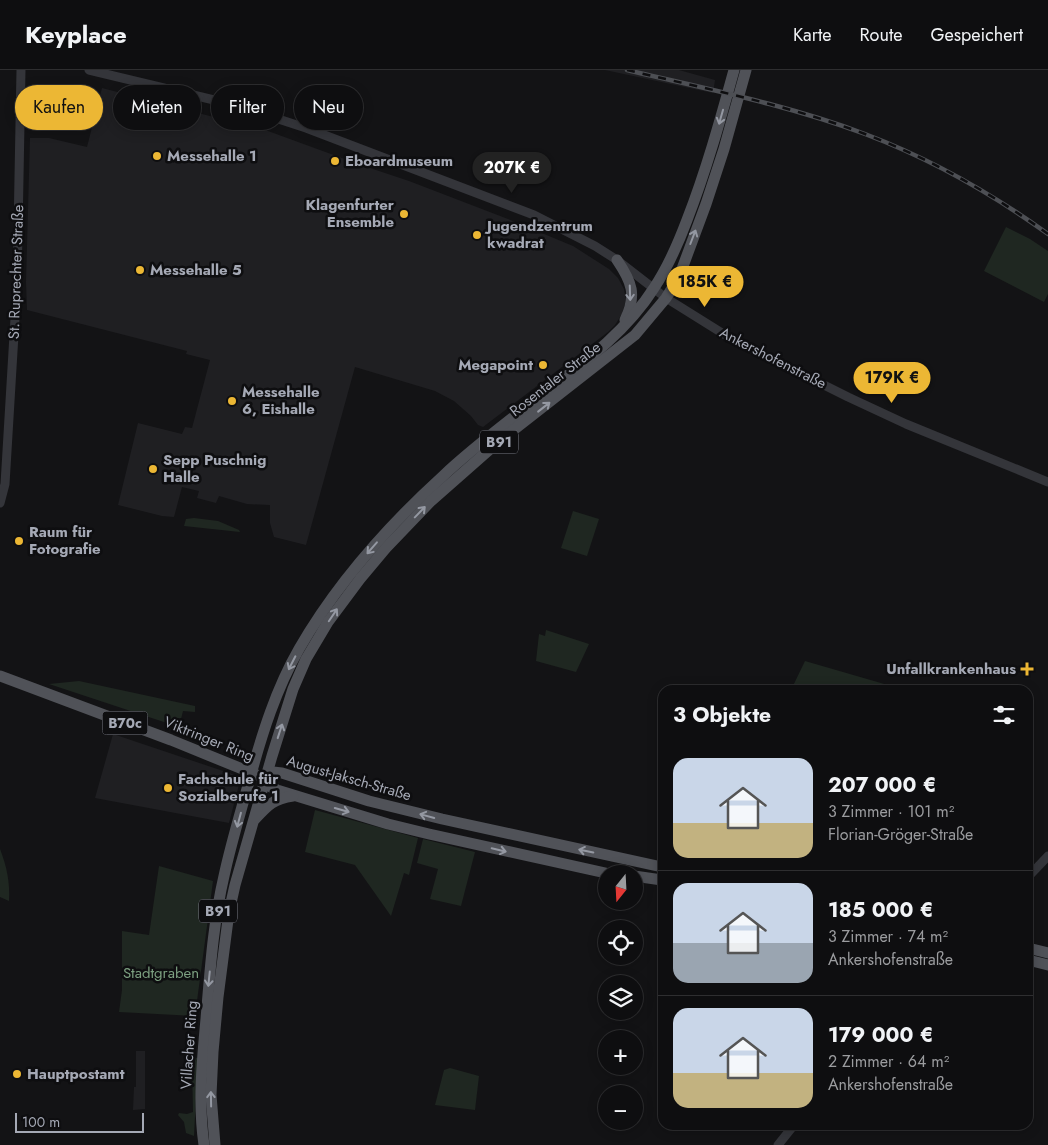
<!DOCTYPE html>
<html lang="de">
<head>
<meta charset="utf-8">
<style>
  :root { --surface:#0e0e10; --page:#171719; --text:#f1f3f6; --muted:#9b9c9f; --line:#2e2e30; --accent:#ecb734 }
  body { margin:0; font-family:Jost,sans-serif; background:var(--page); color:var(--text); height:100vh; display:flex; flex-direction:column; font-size:19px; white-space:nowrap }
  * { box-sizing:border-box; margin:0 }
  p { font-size:16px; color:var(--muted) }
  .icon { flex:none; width:28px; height:28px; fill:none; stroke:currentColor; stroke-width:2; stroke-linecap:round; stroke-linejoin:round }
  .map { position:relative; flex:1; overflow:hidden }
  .details { position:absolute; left:658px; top:615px; width:375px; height:445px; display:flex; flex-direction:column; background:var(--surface); border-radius:15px; box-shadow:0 2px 12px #0003,0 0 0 1px var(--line) }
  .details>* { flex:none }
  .banner { position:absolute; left:15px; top:15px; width:475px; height:45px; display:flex; gap:10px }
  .needle { width:32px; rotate:198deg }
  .buttons { position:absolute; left:598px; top:795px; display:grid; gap:10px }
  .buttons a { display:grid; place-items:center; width:45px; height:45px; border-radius:50%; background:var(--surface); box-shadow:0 2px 12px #0003,0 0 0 1px var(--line); font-size:25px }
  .scale { position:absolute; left:15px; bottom:12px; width:129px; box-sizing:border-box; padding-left:5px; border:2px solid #a5a9b5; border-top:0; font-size:14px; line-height:18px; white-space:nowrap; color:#a5a9b5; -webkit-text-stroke:4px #0e0e10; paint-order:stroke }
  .price { position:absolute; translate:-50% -42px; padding:0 11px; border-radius:18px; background:var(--accent); color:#111; font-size:16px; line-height:32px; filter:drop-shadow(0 1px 2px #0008) }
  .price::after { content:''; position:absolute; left:50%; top:30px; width:15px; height:11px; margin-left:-8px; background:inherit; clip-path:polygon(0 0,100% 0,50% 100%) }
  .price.selected { background:#222; color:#fff }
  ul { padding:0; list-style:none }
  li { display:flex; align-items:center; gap:15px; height:125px; padding:0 15px }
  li+li { border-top:1px solid var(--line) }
  li span { display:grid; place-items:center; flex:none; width:140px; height:100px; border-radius:15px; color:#555 }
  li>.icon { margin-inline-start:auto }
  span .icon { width:60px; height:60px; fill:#fffc; stroke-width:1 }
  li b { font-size:21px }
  h2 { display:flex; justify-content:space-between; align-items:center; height:60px; padding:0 15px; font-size:21px }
  .chip { padding:0 18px; border-radius:22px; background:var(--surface); box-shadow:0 2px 12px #0003,0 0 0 1px var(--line); font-size:18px; line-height:45px }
  .chip.selected { background:var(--accent); color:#111 }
  header { display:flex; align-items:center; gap:30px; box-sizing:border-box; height:70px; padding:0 25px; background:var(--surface); border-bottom:1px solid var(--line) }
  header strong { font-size:24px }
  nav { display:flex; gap:28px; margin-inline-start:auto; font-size:18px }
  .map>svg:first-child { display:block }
  .built { fill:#1f1f22 }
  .green { fill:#1f2721 }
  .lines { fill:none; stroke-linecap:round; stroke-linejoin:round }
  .minor { stroke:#34353a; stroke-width:9 }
  .major { stroke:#505258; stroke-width:11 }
  .rail-casing { stroke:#4d4f54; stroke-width:4.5 }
  .rail { stroke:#0e0e10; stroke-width:2.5; stroke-dasharray:8; stroke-linecap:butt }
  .oneway { stroke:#9498a2 }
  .poi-dot { fill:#ecb734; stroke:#0e0e10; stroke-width:2 }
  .labels { text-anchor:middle; stroke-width:5; stroke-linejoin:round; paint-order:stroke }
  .shield { fill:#0e0e10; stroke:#787a84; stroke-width:1 }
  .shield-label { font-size:14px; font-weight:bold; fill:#a5a9b5 }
  .poi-label { font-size:15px; font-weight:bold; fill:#a5a9b5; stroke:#0e0e10; text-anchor:start }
  .street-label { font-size:15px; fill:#a5a9b5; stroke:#0e0e10 }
  .park-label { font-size:15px; fill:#7c9f80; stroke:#0e0e10 }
</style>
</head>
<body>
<header>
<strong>Keyplace</strong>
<nav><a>Karte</a><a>Route</a><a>Gespeichert</a></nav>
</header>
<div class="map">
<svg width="1048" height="1075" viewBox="0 0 1048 1075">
  <rect width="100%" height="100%" fill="#131315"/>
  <g class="built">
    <polygon points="605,0 679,0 715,10 713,23"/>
    <polygon points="102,18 268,61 361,95 409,111 508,149 573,176 609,199 618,208 624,219 626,230 622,244 615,255 608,262 483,357 478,355 471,346 454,331 435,321 355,297 306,475 274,467 270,453 270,435 247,434 219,426 216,433 197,428 199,421 182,417 174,447 162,446 118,435 138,353 182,364 185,357 192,358 210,290 186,284 187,281 27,240 26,212 30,68 49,68 87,77"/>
    <polygon points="113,664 241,707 229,753 95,728"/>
    <polygon points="136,981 145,981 145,1039 133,1040 134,1017 136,1017"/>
  </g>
  <g class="green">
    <polygon points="1006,157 1030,169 1048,181 1048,224 1044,232 984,201"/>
    <polygon points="573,441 599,449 587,486 561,478"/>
    <polygon points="194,448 218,451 239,460 240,462 184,456 186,449"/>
    <polygon points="546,560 589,574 576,602 536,591 539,564 545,566"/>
    <polygon points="805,591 905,620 791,620"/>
    <polygon points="79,611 195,636 195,642 183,641 179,657 49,614"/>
    <polygon points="315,740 418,768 409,805 404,803 391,846 355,795 305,782"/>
    <polygon points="423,769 475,782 461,836 430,829 438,799 417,793"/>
    <path d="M 0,779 C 7,797 10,813 9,831 L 0,827 Z"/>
    <polygon points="159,796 213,811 195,946 119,942 122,920 122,861 149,865"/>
    <polygon points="191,987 198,988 194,1066 186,1063 184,1052 178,1045 179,1043 187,1044 193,1042 192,996 187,991"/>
    <polygon points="450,998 479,1006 475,1040 435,1035 444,1000"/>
  </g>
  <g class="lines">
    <g class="minor">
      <polyline points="89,0 214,30 266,45 306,58 534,145 595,176 617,190 666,228 730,268 848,327 906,354 1048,412"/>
      <polyline points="0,433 5,414 17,215 21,0"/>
      <polyline points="1028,807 1048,786"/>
      <polyline points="778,1075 794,1055"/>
    </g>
    <g class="major">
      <path d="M 617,190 C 632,212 637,225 625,250"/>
      <polyline points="0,606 171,670 257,705"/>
      <polyline points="266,708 273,702 282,703 369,731 442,749 662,797"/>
      <polyline points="266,708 269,716 277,720 388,754 429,764 610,804"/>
      <path d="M 255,749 C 268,735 273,729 293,726"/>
      <polyline points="634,806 662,810"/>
      <polyline points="1028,878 1048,883"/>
      <polyline points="1028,890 1048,895"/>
      <path d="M 204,1075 C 198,1033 202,992 206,949 C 210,902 213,853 224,806 C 231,773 241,741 250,708 C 262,664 276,619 299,579 C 337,513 387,457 443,406 C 477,374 514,347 551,318 C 589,289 628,259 654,218 C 668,197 678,174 687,150 C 706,101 720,51 734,0"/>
      <polyline points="215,1075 211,1025 213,982 218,927 229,842 235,815 272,686 293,619 306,589 328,552 360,509 386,478 431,431 498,372 635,265 666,228 679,207 706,134 724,79 746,0"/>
    </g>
    <defs>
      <path id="rail" d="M 627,0 C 707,19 788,35 865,64 C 931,89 991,123 1048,164"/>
    </defs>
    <use href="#rail" class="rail-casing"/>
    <use href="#rail" class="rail"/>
  </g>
  <defs><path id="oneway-shaft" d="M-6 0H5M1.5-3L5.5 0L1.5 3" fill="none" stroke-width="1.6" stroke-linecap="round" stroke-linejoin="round" transform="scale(1.25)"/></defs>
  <g class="oneway">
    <use href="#oneway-shaft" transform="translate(721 47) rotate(106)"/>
    <use href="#oneway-shaft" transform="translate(693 167) rotate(-69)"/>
    <use href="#oneway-shaft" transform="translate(630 223) rotate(88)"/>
    <use href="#oneway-shaft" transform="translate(544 337) rotate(-38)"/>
    <use href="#oneway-shaft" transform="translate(420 442) rotate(-46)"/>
    <use href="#oneway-shaft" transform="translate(372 478) rotate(131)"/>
    <use href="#oneway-shaft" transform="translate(333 545) rotate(-56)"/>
    <use href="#oneway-shaft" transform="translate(292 593) rotate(117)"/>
    <use href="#oneway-shaft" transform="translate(280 661) rotate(-72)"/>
    <use href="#oneway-shaft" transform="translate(342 740) rotate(16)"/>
    <use href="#oneway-shaft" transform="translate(427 746) rotate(-165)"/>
    <use href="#oneway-shaft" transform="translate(239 750) rotate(105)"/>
    <use href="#oneway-shaft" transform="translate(499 780) rotate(13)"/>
    <use href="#oneway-shaft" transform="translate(586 781) rotate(-168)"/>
    <use href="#oneway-shaft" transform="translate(209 909) rotate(96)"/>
    <use href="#oneway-shaft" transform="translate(211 1029) rotate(-91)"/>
  </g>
  <g class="poi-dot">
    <circle cx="157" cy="86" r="5"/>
    <circle cx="335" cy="91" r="5"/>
    <circle cx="404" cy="144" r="5"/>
    <circle cx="477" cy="165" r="5"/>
    <circle cx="140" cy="200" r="5"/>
    <circle cx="543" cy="295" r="5"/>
    <circle cx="232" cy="331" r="5"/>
    <circle cx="153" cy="399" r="5"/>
    <circle cx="19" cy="471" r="5"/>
    <path d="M1024.5 591.5h5v5h5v5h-5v5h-5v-5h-5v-5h5z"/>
    <circle cx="168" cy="718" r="5"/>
    <circle cx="17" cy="1004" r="5"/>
  </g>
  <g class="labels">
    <g class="shield">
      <rect x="480" y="360.5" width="38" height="23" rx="4"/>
      <rect x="102.5" y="641.5" width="45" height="23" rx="4"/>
      <rect x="199" y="829.5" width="38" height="23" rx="4"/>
    </g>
    <g class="shield-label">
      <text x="499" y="377">B91</text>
      <text x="125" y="658">B70c</text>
      <text x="218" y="846">B91</text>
    </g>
    <g class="poi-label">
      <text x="167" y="91">Messehalle 1</text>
      <text x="345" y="96">Eboardmuseum</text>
      <text x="394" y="140" text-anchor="end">Klagenfurter<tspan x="394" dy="17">Ensemble</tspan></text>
      <text x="487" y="161">Jugendzentrum<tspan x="487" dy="17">kwadrat</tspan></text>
      <text x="150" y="205">Messehalle 5</text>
      <text x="533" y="300" text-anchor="end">Megapoint</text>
      <text x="242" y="327">Messehalle<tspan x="242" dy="17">6, Eishalle</tspan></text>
      <text x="163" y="395">Sepp Puschnig<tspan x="163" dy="17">Halle</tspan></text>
      <text x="29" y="467">Raum für<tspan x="29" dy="17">Fotografie</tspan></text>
      <text x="1016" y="604" text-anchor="end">Unfallkrankenhaus</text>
      <text x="178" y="714">Fachschule für<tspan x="178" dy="17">Sozialberufe 1</tspan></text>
      <text x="27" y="1009">Hauptpostamt</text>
    </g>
    <g class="street-label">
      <text transform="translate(16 202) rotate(-88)" y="5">St. Ruprechter Straße</text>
      <text transform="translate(773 288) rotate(27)" y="5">Ankershofenstraße</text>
      <text transform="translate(555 309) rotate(-38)" y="5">Rosentaler Straße</text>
      <text transform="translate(209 669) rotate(22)" y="5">Viktringer Ring</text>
      <text transform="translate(349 708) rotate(16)" y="5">August-Jaksch-Straße</text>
      <text transform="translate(189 975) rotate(-86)" y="5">Villacher Ring</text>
    </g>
    <g class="park-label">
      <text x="161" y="908">Stadtgraben</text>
    </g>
  </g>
</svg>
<div class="buttons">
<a><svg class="needle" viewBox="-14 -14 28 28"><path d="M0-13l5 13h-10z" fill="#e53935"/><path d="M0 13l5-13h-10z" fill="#9b9c9f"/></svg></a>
<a><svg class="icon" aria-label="locate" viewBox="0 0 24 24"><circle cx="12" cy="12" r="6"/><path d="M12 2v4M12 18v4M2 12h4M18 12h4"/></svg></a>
<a><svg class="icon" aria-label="layers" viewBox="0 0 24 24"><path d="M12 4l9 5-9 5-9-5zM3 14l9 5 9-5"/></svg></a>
<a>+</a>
<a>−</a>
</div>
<div class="scale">100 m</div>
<b class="price selected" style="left:512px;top:124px">207K €</b>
<b class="price" style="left:705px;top:238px">185K €</b>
<b class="price" style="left:892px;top:334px">179K €</b>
<div class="banner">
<a class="chip selected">Kaufen</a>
<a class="chip">Mieten</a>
<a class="chip">Filter</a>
<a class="chip">Neu</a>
</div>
<section class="details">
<h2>3 Objekte<svg class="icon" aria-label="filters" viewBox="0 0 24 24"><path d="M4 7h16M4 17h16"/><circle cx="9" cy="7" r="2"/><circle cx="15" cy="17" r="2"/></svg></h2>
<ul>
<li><span style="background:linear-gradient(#c9d6e8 65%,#c2b280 0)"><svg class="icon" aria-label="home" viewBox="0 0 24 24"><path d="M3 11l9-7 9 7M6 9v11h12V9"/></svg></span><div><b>207 000 €</b><p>3 Zimmer · 101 m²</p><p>Florian-Gröger-Straße</p></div></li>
<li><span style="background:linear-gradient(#c9d6e8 60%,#9aa5b1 0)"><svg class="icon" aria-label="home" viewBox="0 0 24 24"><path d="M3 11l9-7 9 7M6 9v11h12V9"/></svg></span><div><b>185 000 €</b><p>3 Zimmer · 74 m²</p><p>Ankershofenstraße</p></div></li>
<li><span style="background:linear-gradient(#c9d6e8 65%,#c2b280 0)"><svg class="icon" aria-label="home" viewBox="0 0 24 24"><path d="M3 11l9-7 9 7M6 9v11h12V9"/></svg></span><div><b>179 000 €</b><p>2 Zimmer · 64 m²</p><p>Ankershofenstraße</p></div></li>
</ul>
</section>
</div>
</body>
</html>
